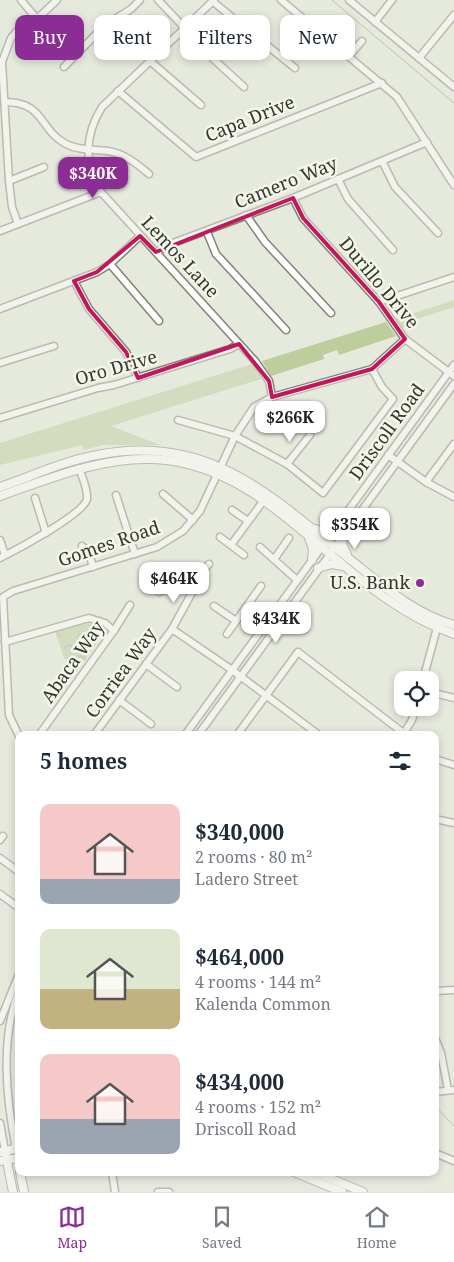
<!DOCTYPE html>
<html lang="en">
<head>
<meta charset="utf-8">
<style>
  :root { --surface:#fff; --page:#f2f2f3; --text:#1f2937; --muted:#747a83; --line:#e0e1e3; --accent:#8c2c95 }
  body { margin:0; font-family:"Noto Serif",serif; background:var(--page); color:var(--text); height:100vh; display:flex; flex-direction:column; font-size:19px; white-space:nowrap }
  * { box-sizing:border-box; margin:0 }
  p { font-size:16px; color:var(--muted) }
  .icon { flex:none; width:28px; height:28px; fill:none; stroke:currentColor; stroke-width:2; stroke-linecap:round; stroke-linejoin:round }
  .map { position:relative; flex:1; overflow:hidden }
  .side { position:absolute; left:15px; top:731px; width:424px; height:445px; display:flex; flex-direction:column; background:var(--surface); border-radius:10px; box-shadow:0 2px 8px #0003 }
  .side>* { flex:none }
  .top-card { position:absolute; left:15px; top:15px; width:425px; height:45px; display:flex; gap:10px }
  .controls { position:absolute; left:394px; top:671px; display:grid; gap:10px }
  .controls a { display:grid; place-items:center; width:45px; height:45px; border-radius:10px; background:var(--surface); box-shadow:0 2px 8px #0003; font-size:25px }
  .price { position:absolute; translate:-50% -42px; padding:0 11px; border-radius:10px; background:#fff; color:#222; font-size:16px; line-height:32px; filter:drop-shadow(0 1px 2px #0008) }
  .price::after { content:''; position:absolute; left:50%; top:30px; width:15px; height:11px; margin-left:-8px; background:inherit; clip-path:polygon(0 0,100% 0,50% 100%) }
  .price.current { background:var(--accent); color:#fff }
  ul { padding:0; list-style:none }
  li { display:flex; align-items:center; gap:15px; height:125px; padding:0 25px }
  li span { display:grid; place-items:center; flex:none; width:140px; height:100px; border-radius:10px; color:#555 }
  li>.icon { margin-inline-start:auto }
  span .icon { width:60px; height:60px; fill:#fffc; stroke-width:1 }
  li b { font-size:21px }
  h2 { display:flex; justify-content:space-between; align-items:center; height:60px; padding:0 25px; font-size:21px }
  .chip { padding:0 18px; border-radius:10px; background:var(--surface); box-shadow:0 2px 8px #0003; font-size:18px; line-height:45px }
  .chip.current { background:var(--accent); color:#fff }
  .dock { display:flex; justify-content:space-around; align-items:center; height:70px; border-top:1px solid var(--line); background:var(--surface); font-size:14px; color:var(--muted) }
  .dock a { display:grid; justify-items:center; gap:2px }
  .dock .current { color:var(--accent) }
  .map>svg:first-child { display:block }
  .grass { fill:#bdcd9b }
  .park { fill:url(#park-crowns) }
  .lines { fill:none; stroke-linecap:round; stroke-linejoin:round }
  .stream { stroke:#8a9a65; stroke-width:1 }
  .minor-casing { stroke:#808478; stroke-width:9 }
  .major-casing { stroke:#808478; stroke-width:10 }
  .minor { stroke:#fff; stroke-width:6 }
  .major { stroke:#fff; stroke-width:8 }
  .marked { fill:none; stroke:#c2185b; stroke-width:4; stroke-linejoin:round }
  .poi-dot { fill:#8c2c95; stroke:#f3f7ea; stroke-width:2 }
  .labels { text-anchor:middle; stroke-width:5; stroke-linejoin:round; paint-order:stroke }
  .street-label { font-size:18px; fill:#353631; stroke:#f3f7ea }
  .poi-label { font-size:18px; fill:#353631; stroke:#f3f7ea; text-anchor:end }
</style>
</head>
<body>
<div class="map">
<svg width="454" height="1192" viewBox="0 0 454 1192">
  <defs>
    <pattern id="park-crowns" width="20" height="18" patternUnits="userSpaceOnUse" patternTransform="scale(1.25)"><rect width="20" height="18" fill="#bdcd9b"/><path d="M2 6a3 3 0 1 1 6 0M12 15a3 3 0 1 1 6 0" fill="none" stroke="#9aa77f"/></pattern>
  </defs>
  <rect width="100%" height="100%" fill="#e6eadd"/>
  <g class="grass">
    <polygon points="454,300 454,307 411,321 409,325 402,328 396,319"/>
    <polygon points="386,322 396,336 339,355 337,350 323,355 324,359 271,376 262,361"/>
    <polygon points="252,364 261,379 111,426 160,445 103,445 84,450 82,445 0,465 0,443"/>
  </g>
  <polygon class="park" points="85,623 98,625 104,632 79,669 64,658 55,631"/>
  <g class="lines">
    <g class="stream">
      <polyline points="332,0 454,103"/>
      <polyline points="435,1106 454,1126"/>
    </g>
    <defs>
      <g id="minor">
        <polyline points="21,0 37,19"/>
        <polyline points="158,0 181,24 185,33 244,87"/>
        <path d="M 214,0 L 102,107 C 85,134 83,165 101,192 L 255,361 L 269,381 L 272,397"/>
        <polyline points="281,0 397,97 454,185"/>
        <polyline points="349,0 454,87"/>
        <polyline points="212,1 295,68"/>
        <polyline points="375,22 392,0"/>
        <polyline points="349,56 362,41"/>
        <polyline points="419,58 454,15"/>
        <polyline points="150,61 201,105"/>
        <polyline points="64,67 105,25 131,9 140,0"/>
        <polyline points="118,91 196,157 382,83"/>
        <path d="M 5,102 C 45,102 39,130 66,144 C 79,151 95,149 108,151 C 125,154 136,163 149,174"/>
        <polyline points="382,161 395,187 438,233"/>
        <polyline points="338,179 348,199 393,250"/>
        <polyline points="9,181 44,167"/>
        <polyline points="293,198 303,218 379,302 405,339 454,376"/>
        <polyline points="246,215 265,242 331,313"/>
        <polyline points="18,224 12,207 9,181 2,62 11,38 18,30 37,19 57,0"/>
        <polyline points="0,231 101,192"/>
        <polyline points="207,232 216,254 286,330"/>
        <polyline points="156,252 173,243 293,198 427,142"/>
        <polyline points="110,264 159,321"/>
        <polyline points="74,281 89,309 126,352 138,378"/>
        <polyline points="379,302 454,277"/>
        <polyline points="0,309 97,272 110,264 140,236"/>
        <polyline points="0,363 54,346"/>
        <polyline points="0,418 98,388 114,385 230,349 239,344"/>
        <polyline points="178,420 235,436 287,464 323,493 393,399 382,387 372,369"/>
        <polyline points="388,455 426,482 454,497"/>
        <polyline points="287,464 310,435"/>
        <polyline points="426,482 454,444"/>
        <polyline points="163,494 193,520"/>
        <polyline points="116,495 135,554"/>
        <polyline points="35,498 46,533"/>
        <polyline points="232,510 248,521"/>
        <polyline points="220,537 244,555"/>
        <polyline points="0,540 5,555"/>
        <polyline points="231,545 264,500"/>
        <polyline points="82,546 89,553 93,567"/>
        <polyline points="260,547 297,580"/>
        <path d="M 0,558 C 16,550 84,514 87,499 C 88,489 82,477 79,468"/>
        <polyline points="275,558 289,538"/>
        <polyline points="190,586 209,564"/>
        <polyline points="214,606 236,621"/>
        <polyline points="242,613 263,628"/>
        <polyline points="172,629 232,670 319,735"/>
        <polyline points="227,634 261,586"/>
        <polyline points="5,642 89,618 105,623 114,631"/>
        <polyline points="146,664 177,687"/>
        <polyline points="423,680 438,624"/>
        <polyline points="430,692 454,698"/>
        <polyline points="119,700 151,724"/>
        <polyline points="39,735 115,629 130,605"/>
        <path d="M 94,735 L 172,629 L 194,589 C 183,581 172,588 159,592"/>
        <polyline points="185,735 454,365"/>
        <polyline points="198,735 454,384"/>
        <polyline points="237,735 298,652 406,735"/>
        <polyline points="403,735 412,720 416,708"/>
        <polyline points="19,736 9,715 3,597 13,591 157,547 183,531 200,511 235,436 254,407 272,397 372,369 405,339"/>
        <polyline points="435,759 454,765"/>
        <polyline points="435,819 454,823"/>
        <polyline points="0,840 3,836"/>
        <polyline points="0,858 19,872"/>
        <polyline points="0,894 19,908"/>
        <polyline points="435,991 454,990"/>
        <polyline points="0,1021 19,974"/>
        <polyline points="435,1038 441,1053 448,1090"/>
        <polyline points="435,1092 454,1090"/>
        <polyline points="0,1123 5,1151"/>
        <path d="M 16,1149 C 6,1098 0,1039 19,990"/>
        <polyline points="435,1153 454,1161"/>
        <polyline points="112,1172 115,1192"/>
        <polyline points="158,1192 169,1192"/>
      </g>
      <g id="major">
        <path d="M 0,487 C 32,476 64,461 97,455 C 209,432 272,497 352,561 C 383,586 415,614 454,625"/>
        <path d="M 0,496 C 92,463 161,434 253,493 C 321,538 375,607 454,634"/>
        <polyline points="314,529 323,531 336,528"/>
        <polyline points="344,534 342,544 347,555"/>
        <polyline points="309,538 313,549 312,560"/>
        <polyline points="318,568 332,564 343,566"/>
        <polyline points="5,1151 13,1192"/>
        <polyline points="1,1152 19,1148"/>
        <polyline points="0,1161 19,1158"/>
        <polyline points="20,1172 24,1192"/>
        <polyline points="294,1172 342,1192"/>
        <polyline points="315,1172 363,1192"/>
      </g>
    </defs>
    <use href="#minor" class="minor-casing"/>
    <use href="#major" class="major-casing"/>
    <use href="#minor" class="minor"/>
    <use href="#major" class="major"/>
  </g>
  <path d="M0 0H454V1192H0ZM 293,198 L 303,218 L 379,302 L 405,339 L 372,369 L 272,397 L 269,381 L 239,344 L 138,378 L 126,352 L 89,309 L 74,281 L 97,272 L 140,236 L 156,252 Z" fill="#e6eadd" fill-opacity=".55" fill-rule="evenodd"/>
  <path class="marked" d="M 293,198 L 303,218 L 379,302 L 405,339 L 372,369 L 272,397 L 269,381 L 239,344 L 138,378 L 126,352 L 89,309 L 74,281 L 97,272 L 140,236 L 156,252 Z"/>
  <circle class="poi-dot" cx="420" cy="583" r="5"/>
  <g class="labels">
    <g class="street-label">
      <text transform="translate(250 119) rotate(-22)" y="6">Capa Drive</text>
      <text transform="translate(286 183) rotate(-22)" y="6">Camero Way</text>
      <text transform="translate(180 257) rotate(47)" y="6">Lemos Lane</text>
      <text transform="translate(379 283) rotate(50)" y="6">Durillo Drive</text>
      <text transform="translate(116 368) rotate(-16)" y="6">Oro Drive</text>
      <text transform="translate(387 432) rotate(-54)" y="6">Driscoll Road</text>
      <text transform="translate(109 544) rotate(-19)" y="6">Gomes Road</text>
      <text transform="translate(73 662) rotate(-55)" y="6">Abaca Way</text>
      <text transform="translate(121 673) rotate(-54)" y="6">Corriea Way</text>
    </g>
    <g class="poi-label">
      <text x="410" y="589">U.S. Bank</text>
    </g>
  </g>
</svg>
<div class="controls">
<a><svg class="icon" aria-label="locate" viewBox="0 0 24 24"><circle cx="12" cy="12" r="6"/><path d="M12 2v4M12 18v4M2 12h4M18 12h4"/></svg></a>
</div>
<b class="price current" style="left:93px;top:199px">$340K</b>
<b class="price" style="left:290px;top:443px">$266K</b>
<b class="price" style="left:355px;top:550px">$354K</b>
<b class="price" style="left:174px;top:604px">$464K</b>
<b class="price" style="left:276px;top:644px">$434K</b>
<div class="top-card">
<a class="chip current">Buy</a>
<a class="chip">Rent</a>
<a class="chip">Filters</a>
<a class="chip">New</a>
</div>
<section class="side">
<h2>5 homes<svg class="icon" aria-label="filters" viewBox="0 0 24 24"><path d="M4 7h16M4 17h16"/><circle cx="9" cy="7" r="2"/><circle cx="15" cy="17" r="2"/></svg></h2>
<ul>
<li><span style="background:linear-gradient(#f6c9c9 75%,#9aa5b1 0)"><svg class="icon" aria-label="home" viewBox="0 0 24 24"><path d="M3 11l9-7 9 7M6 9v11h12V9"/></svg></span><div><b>$340,000</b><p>2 rooms · 80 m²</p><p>Ladero Street</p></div></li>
<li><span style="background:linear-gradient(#dfe7d0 60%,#c2b280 0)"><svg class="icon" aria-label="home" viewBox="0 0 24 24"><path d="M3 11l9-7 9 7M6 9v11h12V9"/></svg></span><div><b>$464,000</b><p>4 rooms · 144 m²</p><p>Kalenda Common</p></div></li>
<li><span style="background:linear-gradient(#f6c9c9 65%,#9aa5b1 0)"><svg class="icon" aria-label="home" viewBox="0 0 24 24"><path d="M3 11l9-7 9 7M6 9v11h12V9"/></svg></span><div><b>$434,000</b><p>4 rooms · 152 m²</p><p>Driscoll Road</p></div></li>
</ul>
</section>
</div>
<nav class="dock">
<a class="current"><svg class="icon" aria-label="map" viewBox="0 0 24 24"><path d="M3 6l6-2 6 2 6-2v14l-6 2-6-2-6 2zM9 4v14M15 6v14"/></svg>Map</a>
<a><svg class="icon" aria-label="saved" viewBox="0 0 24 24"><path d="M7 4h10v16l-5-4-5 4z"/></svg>Saved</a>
<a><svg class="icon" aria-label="home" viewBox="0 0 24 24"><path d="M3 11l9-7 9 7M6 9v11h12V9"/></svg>Home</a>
</nav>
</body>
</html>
